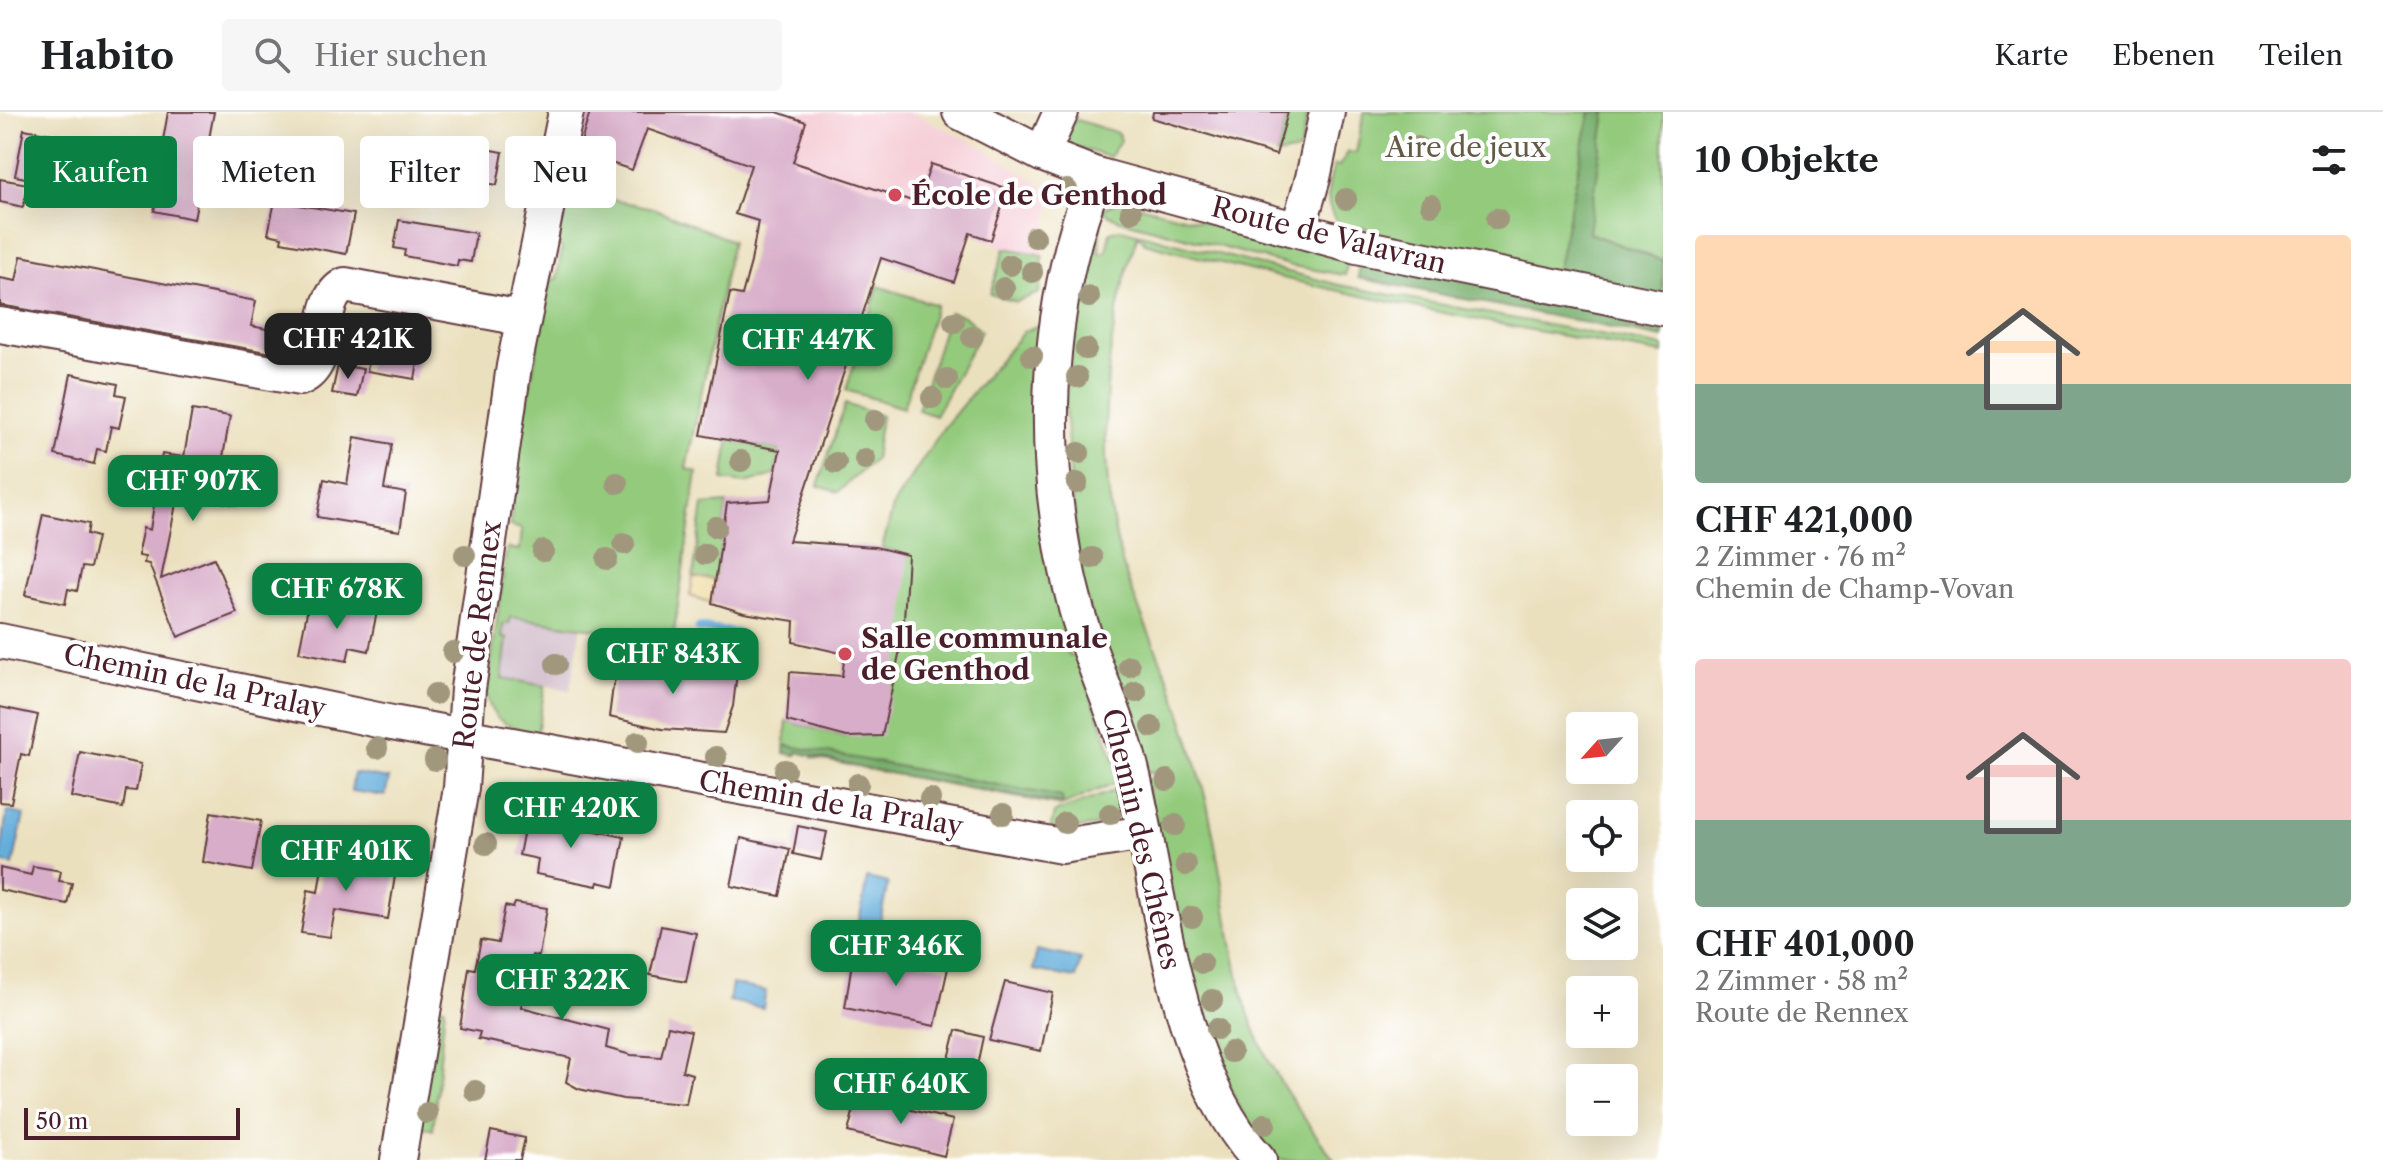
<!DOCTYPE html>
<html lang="de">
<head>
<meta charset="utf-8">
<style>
  :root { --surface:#fff; --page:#f6f6f6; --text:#202124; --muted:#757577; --line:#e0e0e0; --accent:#0b8043 }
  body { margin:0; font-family:"Libre Caslon Text",serif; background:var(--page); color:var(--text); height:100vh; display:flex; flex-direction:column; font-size:30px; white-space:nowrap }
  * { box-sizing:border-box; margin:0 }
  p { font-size:26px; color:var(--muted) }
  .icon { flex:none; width:44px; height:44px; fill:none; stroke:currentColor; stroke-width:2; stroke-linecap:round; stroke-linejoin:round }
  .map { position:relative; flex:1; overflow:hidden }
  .drawer { display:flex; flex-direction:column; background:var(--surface); width:720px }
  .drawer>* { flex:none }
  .top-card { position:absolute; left:24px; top:24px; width:760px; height:72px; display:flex; gap:16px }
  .needle { width:52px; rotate:243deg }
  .buttons { position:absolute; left:1566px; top:600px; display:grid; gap:16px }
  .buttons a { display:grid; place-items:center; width:72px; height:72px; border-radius:8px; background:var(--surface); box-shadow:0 8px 32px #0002; font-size:40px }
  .scale { position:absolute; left:24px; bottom:20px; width:216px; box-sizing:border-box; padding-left:8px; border:4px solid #4a1f2b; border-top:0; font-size:22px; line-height:28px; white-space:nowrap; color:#4a1f2b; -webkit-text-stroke:6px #fff; paint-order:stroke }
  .price { position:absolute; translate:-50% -68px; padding:0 18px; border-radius:16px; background:var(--accent); color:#fff; font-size:26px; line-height:52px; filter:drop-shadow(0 2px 4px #0008) }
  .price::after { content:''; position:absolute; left:50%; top:48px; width:24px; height:18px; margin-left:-12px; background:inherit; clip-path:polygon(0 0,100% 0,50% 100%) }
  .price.current { background:#222; color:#fff }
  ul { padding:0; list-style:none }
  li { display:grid; align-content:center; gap:16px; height:424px; padding:0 32px }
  li span { display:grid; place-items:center; height:248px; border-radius:8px; color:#555 }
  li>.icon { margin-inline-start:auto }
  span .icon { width:144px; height:144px; fill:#fffc; stroke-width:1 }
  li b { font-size:34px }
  h2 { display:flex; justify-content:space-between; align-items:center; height:96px; padding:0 32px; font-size:34px }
  .tag { padding:0 28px; border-radius:8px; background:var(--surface); box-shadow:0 8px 32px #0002; font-size:28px; line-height:72px }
  .tag.current { background:var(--accent); color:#fff }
  header { display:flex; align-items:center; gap:48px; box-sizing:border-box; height:112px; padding:0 40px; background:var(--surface); border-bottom:2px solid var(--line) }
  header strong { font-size:38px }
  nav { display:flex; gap:44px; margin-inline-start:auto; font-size:28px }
  .search { width:560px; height:72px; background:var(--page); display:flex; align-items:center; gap:20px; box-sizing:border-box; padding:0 28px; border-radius:8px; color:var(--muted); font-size:30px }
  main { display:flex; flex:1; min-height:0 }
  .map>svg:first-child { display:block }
  .built { fill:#f6cfd8 }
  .industrial { fill:#d1bdca }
  .green { fill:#93ca7c; stroke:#6e7454; stroke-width:2 }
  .forest { fill:#76ae6c; stroke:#60664c; stroke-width:2 }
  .sand { fill:#eeda9e; stroke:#9c7c64; stroke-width:2 }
  .water { fill:#64addb; stroke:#576683; stroke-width:2 }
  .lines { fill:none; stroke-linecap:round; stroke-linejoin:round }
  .stream { stroke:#64addb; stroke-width:9 }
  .building { fill:#d8adc9 }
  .minor-casing { stroke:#623c41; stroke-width:38 }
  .minor { stroke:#fff; stroke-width:34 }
  .tree { fill:#a1977d }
  .poi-dot { fill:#d1495b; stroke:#fff; stroke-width:3 }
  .labels { text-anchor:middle; stroke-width:8; stroke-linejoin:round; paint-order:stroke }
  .park-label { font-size:28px; fill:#645b47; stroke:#fff }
  .poi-label { font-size:28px; font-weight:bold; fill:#4a1f2b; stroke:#fff; text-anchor:start }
  .street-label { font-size:28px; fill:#4a1f2b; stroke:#fff }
</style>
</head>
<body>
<header>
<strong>Habito</strong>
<div class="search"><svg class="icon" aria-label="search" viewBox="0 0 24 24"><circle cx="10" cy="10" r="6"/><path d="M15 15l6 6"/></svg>Hier suchen</div>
<nav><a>Karte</a><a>Ebenen</a><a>Teilen</a></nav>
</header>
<main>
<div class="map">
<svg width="1663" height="1048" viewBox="0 0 1663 1048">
  <rect width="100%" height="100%" fill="#fff"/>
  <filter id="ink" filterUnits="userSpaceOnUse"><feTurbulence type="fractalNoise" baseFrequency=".0125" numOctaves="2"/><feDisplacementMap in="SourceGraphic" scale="16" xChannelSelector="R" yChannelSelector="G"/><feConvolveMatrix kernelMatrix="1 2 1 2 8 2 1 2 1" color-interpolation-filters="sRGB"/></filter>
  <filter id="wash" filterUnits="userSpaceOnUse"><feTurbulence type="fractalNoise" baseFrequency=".006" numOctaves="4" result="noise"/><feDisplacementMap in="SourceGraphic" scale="32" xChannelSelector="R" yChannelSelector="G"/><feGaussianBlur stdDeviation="1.8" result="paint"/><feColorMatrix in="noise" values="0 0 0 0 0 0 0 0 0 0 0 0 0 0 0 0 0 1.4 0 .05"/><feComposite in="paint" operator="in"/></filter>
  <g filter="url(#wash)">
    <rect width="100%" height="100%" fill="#ebe0be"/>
    <polygon class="built" points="590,0 911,0 978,33 1041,72 1051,87 1043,143 1005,136 970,121 954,170 900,152 903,145 771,114 735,102 751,53 647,17 632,58 576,39"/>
    <polygon class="industrial" points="511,505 581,514 570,578 502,566 507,527 502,526 503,511"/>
    <g class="green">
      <polygon points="1288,0 1308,0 1300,39 1276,43"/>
      <path d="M 1364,0 L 1663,0 L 1663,181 L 1366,124 L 1366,116 L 1340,114 C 1323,94 1327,77 1334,53 L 1339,54 L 1348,40 L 1356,41 Z"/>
      <polygon points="1077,8 1118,21 1121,28 1109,45 1068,32 1065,23 1071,11"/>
      <path d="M 566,79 L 653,96 L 732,129 L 686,357 L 697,360 L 673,528 L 511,505 L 509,511 L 503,512 L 502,526 L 507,526 L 502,566 L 545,574 L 537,621 C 510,615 489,611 487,580 L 507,436 L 520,438 L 522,417 L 510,414 L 520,330 L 549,170 L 557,166 L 562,136 L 557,131 Z"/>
      <polygon points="1119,89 1348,146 1345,163 1292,154 1117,107 1101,98"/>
      <path d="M 1092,111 L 1101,116 L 1099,141 L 1106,140 L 1110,120 L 1121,117 L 1339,173 L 1663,235 L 1663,242 C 1488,211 1316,178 1145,131 L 1138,122 C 1103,222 1094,347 1122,450 C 1134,490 1153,529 1169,568 C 1184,606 1195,645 1205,684 C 1221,748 1226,815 1242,880 C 1258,944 1296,996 1334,1048 L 1274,1048 L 1237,991 L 1200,907 L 1145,668 L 1154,666 L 1152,659 L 1144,661 L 1079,465 L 1063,272 Z"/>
      <polygon points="1005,136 1043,143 1039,181 1016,190 990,182"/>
      <polygon points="878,174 936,193 903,296 846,278"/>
      <polygon points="949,200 964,204 981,219 935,304 918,298"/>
      <polygon points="1042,212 1066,517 1062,523 1069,544 1077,545 1122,668 1061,694 812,646 812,643 797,640 796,643 784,641 787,609 847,625 908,443 882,436 894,392 944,315 1024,219"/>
      <polygon points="845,292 881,304 875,347 838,380 818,374"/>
      <polygon points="729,328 780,338 775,363 745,371 723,368"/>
      <polygon points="727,391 716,468 693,465 703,393"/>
      <polygon points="1124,675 1127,693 1113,711 1050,720 1054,701"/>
      <polygon points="438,894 445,895 433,1018 420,1014"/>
    </g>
    <g class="forest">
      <polygon points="1590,0 1606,0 1589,121 1663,149 1663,226 1358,166 1360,149 1552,184"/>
      <polygon points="785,633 1062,685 1063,692 871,658 797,640 796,643 784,641"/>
    </g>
    <polygon class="sand" points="693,465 716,468 712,491 690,484"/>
    <g class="water">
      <polygon points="354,661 389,667 385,684 351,679"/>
      <polygon points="7,699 24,703 13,753 0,750"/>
      <polygon points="867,766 888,771 877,825 857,821"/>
      <polygon points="1037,838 1081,847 1076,866 1033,858"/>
      <polygon points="732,872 766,879 763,896 729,889"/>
    </g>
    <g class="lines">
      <polyline class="stream" points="699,516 740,522"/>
    </g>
    <g id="blocks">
      <g class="building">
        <polygon points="168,0 214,0 194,107 154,99 159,74 155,73"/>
        <polygon points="590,0 777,0 806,10 793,50 918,91 931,52 1008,77 991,128 970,121 954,170 881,146 789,429 875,435 908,443 903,523 882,624 847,625 787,609 790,560 842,564 845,542 793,530 794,509 744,501 712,491 727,391 770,388 780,338 701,323 730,181 742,183 751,150 758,109 735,102 751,53 647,17 632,58 578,40"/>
        <polygon points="1153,0 1288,0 1276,43 1152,6"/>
        <polygon points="24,17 81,27 73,75 15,64"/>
        <polygon points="408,23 503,40 497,73 402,56"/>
        <polygon points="0,67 28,72 23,95 0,90"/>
        <polygon points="275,89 354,102 346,142 281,130 282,125 268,122"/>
        <polygon points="399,108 476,121 471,150 458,148 457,154 404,144 405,138 394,136"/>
        <polygon points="21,144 256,189 251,214 303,224 299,239 295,245 0,193 0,166 16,169"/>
        <polygon points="374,216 423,225 415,267 367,259"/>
        <polygon points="338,253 363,257 357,285 332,281"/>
        <polygon points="71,262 118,272 116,282 126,284 119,316 111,314 106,339 97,337 94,352 55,343"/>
        <polygon points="192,298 230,304 222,351 244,355 238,393 178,382 161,467 214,446 237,501 178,525 149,452 144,451 145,445 139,444 139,434 143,416 150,418 162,342 184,345"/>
        <polygon points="355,325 392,332 384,377 406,381 400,419 317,405 324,367 347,372"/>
        <polygon points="43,402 89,412 87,422 97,425 90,456 82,455 77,479 68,477 65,492 25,483"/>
        <polygon points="309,490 377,499 369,539 350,535 347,549 299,540"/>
        <polygon points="622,545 691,552 737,561 733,594 724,621 662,617 609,605 613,574"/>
        <polygon points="0,595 38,603 29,644 21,642 11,691 0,690"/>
        <polygon points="80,640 141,652 136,679 126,678 123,696 71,685"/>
        <polygon points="528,697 568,704 567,713 624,725 615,774 598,770 597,774 536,762 538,747 519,743"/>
        <polygon points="211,700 261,709 252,759 203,750"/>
        <polygon points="798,714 827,720 821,748 793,742"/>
        <polygon points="741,726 790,737 780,784 731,774"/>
        <polygon points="325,737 363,743 360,759 395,764 388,807 335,798 330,825 301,821 308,778 318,780"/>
        <polygon points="33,754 61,759 59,769 72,771 67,792 0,778 0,756 31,763"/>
        <polygon points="515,791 547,796 539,844 532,843 521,895 609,918 606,936 631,943 661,945 668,914 691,919 682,959 692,962 686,992 623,987 579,977 566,970 571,946 478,927 480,920 460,916 469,856 475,857 481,828 498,831 505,794 513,796"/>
        <polygon points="661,814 696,821 686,870 650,863"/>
        <polygon points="854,837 948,856 935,914 845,896"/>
        <polygon points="1005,870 1053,881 1041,939 989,928"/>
        <polygon points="956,918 983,925 977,953 949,947"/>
        <polygon points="857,985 953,1008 944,1044 848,1020"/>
        <polygon points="491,1019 525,1026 520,1048 485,1048"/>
      </g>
    </g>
  </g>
  <g filter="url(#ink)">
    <use href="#blocks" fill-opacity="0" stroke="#623c41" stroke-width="2"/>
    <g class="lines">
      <defs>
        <g id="minor">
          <polyline points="960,0 1042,42 1096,63 1357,134 1663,196"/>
          <polyline points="1042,42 1061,0"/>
          <path d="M 1096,63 C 1042,201 1038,354 1076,496 C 1092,555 1121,608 1134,668 C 1161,786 1175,957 1259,1048"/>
          <polyline points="1298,117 1313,66 1327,0"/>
          <path d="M 0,213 L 300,266 C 336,251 312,190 345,173 L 522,206"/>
          <polyline points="0,529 392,611 1062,734 1145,721"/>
          <polyline points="398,1048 461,676 468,577 514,254 566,0"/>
        </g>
      </defs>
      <use href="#minor" class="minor-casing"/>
      <use href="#minor" class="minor"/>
    </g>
    <g class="tree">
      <circle cx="1417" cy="35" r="11"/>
      <circle cx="1067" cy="78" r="11"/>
      <circle cx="1346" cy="87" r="11"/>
      <circle cx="1431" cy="93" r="11"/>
      <circle cx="1131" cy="100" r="11"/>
      <circle cx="1497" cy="107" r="11"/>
      <circle cx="1035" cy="125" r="11"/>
      <circle cx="1010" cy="153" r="11"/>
      <circle cx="1032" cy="160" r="11"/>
      <circle cx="1004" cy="176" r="11"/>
      <circle cx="1089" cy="185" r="11"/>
      <circle cx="954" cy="210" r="11"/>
      <circle cx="972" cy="225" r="11"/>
      <circle cx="1086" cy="237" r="11"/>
      <circle cx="1032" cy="244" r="11"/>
      <circle cx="1077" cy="265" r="11"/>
      <circle cx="947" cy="267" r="11"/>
      <circle cx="932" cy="286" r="11"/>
      <circle cx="875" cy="308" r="11"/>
      <circle cx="1079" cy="341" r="11"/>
      <circle cx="865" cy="347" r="11"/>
      <circle cx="741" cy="349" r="11"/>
      <circle cx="836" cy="351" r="11"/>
      <circle cx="617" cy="371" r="11"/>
      <circle cx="1077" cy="371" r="11"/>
      <circle cx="716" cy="415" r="11"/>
      <circle cx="624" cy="432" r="11"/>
      <circle cx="543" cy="439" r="11"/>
      <circle cx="705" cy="442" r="11"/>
      <circle cx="465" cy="443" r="11"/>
      <circle cx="1092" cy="446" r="11"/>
      <circle cx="607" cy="447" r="11"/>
      <circle cx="453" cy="540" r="11"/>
      <circle cx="556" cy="552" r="11"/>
      <circle cx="1129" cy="554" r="11"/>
      <circle cx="1136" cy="580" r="11"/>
      <circle cx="435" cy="582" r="11"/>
      <circle cx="1152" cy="615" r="11"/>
      <circle cx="638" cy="630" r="11"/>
      <circle cx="377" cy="636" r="11"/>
      <circle cx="716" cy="645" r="11"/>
      <circle cx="435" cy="648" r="11"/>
      <circle cx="785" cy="658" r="11"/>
      <circle cx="1167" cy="668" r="11"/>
      <circle cx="858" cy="672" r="11"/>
      <circle cx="930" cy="687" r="11"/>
      <circle cx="1003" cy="702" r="11"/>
      <circle cx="1110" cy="702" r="11"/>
      <circle cx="1065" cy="711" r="11"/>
      <circle cx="1175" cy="713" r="11"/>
      <circle cx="486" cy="732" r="11"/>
      <circle cx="1186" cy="753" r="11"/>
      <circle cx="1192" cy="805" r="11"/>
      <circle cx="1202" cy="851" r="11"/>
      <circle cx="1212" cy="888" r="11"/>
      <circle cx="1217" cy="917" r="11"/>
      <circle cx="1231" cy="940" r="11"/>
      <circle cx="475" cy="979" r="11"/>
      <circle cx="427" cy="1001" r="11"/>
      <circle cx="1265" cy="1012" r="11"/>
    </g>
  </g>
  <g class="poi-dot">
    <circle cx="895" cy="83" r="8"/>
    <circle cx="845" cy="542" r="8"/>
  </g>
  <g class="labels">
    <g class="park-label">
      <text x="1466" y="45">Aire de jeux</text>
    </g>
    <g class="poi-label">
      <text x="911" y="93">École de Genthod</text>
      <text x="861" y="536">Salle communale<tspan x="861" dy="32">de Genthod</tspan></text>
    </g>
    <g class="street-label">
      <text transform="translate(1329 123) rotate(14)" y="10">Route de Valavran</text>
      <text transform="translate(477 523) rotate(-83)" y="10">Route de Rennex</text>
      <text transform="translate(195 569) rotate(12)" y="10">Chemin de la Pralay</text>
      <text transform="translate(831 691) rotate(10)" y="10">Chemin de la Pralay</text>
      <text transform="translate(1142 727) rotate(77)" y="10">Chemin des Chênes</text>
    </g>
  </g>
</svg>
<div class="buttons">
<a><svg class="needle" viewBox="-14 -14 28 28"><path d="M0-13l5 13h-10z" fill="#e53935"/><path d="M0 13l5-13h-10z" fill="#757577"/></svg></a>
<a><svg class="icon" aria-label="locate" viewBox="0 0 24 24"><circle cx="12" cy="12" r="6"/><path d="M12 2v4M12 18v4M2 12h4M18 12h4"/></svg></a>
<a><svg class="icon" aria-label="layers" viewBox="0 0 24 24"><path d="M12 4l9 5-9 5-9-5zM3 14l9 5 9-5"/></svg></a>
<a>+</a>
<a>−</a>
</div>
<div class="scale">50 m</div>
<b class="price current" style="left:348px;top:269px">CHF 421K</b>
<b class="price" style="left:808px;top:270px">CHF 447K</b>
<b class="price" style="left:193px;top:411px">CHF 907K</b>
<b class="price" style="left:337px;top:519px">CHF 678K</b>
<b class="price" style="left:673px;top:584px">CHF 843K</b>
<b class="price" style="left:571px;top:738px">CHF 420K</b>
<b class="price" style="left:346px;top:781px">CHF 401K</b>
<b class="price" style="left:896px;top:876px">CHF 346K</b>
<b class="price" style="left:562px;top:910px">CHF 322K</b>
<b class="price" style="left:901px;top:1014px">CHF 640K</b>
<div class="top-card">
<a class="tag current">Kaufen</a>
<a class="tag">Mieten</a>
<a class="tag">Filter</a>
<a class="tag">Neu</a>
</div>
</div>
<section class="drawer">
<h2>10 Objekte<svg class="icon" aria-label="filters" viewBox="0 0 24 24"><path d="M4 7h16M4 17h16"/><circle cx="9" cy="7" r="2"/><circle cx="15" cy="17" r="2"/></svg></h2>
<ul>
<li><span style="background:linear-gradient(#ffd9b3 60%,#7fa58c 0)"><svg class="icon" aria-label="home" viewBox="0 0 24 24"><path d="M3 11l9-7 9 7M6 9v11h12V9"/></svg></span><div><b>CHF 421,000</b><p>2 Zimmer · 76 m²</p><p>Chemin de Champ-Vovan</p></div></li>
<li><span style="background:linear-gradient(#f6c9c9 65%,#7fa58c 0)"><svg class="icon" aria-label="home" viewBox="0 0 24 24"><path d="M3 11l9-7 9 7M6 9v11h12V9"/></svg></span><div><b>CHF 401,000</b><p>2 Zimmer · 58 m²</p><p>Route de Rennex</p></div></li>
</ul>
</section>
</main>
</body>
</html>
